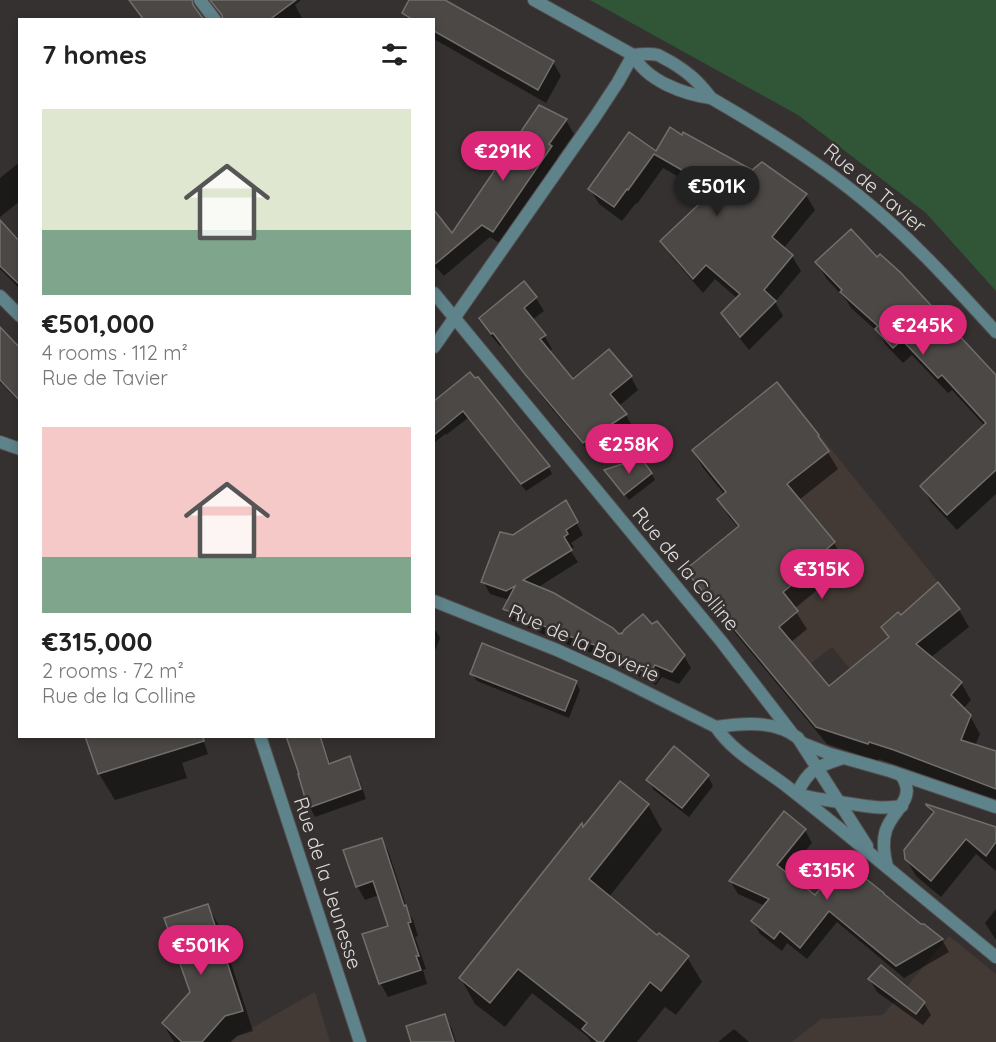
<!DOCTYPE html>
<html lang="en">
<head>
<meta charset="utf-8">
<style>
  :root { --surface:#fff; --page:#f2f2f2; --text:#222; --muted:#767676; --accent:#db2777 }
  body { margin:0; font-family:Quicksand,sans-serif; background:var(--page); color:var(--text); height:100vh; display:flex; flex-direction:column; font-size:22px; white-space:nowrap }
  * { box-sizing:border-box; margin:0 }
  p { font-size:20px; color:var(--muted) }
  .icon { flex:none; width:33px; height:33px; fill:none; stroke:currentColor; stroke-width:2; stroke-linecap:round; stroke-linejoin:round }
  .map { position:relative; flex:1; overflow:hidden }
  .side { position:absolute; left:18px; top:18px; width:417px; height:720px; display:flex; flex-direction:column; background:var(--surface); border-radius:0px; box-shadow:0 3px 9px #0003 }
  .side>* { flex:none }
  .price { position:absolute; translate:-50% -51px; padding:0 14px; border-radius:21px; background:var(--accent); color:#fff; font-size:20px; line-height:39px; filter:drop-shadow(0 2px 3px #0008) }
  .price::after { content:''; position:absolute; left:50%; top:36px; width:18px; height:14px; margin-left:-9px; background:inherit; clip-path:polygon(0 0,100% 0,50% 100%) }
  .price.on { background:#222; color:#fff }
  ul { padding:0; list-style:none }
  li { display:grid; align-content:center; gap:12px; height:318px; padding:0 24px }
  li span { display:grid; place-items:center; height:186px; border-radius:0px; color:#555 }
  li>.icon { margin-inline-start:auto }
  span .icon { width:108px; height:108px; fill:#fffc; stroke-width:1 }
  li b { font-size:26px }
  h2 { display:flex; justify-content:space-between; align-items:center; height:72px; padding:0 24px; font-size:26px }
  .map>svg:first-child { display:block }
  .built { fill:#433935 }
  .green { fill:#305537 }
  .shadow { fill:#0007 }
  .building { fill:#4b4845; stroke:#726f6b; stroke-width:1.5 }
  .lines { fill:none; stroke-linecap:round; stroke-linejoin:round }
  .minor-casing { stroke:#54504f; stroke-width:14 }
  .tertiary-casing { stroke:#54504f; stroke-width:14 }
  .minor { stroke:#5f838b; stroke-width:12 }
  .tertiary { stroke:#5f838b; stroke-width:12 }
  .labels { text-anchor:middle; stroke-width:5; stroke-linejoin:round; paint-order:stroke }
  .street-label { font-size:20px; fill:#dfdcdb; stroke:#353130 }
</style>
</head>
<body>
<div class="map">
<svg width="996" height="1042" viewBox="0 0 996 1042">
  <rect width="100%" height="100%" fill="#353130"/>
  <g class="built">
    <polygon points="777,382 960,609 865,687 832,647 781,687 752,650 741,524 719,429"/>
    <polygon points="949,936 996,974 996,1042 792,1042 822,1018 823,1019 883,1015"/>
    <polygon points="315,992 330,1042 227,1042"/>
  </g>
  <polygon class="green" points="590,0 996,0 996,291 926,213 798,115"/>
  <g class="shadow">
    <polygon points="221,0 301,0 295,5 303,20 237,20"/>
    <polygon points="411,0 442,0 553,62 561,76 546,103 434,39 434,20 407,20 404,13"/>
    <polygon points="540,106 566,120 574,134 557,158 559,161 501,244 490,237 444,276 434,265 434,213 452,236"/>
    <polygon points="630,134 657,153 752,172 762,164 806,195 815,210 783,249 792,256 801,271 775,302 783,316 749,350 732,329 723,314 738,299 715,279 703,293 671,256 662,241 711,195 663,168 637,204 636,203 622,221 599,204 590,189"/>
    <polygon points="20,162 20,201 0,217 0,178"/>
    <polygon points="0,220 18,244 20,243 20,289 0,269"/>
    <polygon points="817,262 996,380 996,494 957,530 931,502 922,486 985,426 952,390 948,393 912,355 903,363 886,345 880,334 851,308 847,301 826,278"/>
    <polygon points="524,283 536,298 544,311 532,320 544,335 552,349 549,352 572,381 631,377 638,390 619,406 626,415 633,428 592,455 552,409 502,346 500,346 488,332 481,319"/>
    <polygon points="0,330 20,351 20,403 0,382"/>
    <polygon points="470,374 548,466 552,474 526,491 468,418 446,435 445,434 434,443 434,403"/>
    <polygon points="825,448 838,469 799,500 834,543 844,560 829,572 832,578 794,609 807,629 790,643 829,688 889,639 883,627 901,617 959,610 969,627 930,658 961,683 971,700 963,709 970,716 980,734 975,746 996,753 996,802 973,794 972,792 905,768 879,759 878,761 827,744 697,587 687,570 739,528 729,517 719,499 725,495 703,468 693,451"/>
    <polygon points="606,471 651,473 655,480 629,500"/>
    <polygon points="565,502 583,535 571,543 574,547 570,550 578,562 537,588 619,636 684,656 691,668 679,684 662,677 656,685 622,668 618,662 571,646 512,621 505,609 509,600 490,594 483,581 513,537"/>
    <polygon points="434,630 436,631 440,638 434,653"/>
    <polygon points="472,674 576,682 580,690 569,718 477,681"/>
    <polygon points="87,736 202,736 208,754 182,763 187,778 115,800 99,774"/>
    <polygon points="320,736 331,765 349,758 355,768 366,799 315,817 310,807"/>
    <polygon points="708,776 713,786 689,817 654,790 648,780"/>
    <polygon points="648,805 662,830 609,897 657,937 687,957 702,982 676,1015 665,1007 637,1042 591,1042 588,1037 532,993 505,1027 475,1004 461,979 584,829"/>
    <polygon points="928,806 996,829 996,871 976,854 941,897 916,876 906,859 933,815"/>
    <polygon points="805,830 812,843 786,874 815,897 924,926 942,940 949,952 904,978 837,922 807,959 787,943 782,951 760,934 753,921 765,906 738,894 731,882"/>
    <polygon points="382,839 389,853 408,912 413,920 418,936 415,937 426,969 423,970 427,984 388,997 381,984 364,935 390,927 379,895 365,900 357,886"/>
    <polygon points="208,906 219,926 253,1031 237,1036 231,1042 174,1042 163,1024 191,992"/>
    <polygon points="996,909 996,940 985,923"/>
    <polygon points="870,980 924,1003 931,1015 923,1025 877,992"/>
    <polygon points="444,1016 452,1029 456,1042 413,1042"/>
    <polygon points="734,1029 749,1042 718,1042"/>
  </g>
  <g class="building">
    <polygon points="129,0 192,0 193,5 204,20 144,20"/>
    <polygon points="210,0 296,0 269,20 223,20 222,15"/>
    <polygon points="409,0 445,0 554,61 538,90 434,31 434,20 413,20 402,13"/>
    <polygon points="539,105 567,119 549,144 552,146 493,232 482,225 434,265 434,210 452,233"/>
    <polygon points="670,127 682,135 683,132 752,170 762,162 807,194 772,237 793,255 764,290 776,301 740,337 721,313 740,294 706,265 693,279 660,241 715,189 654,154 628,190 627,189 614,207 588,189 629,132 656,151"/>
    <polygon points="0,220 20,242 20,285 0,266"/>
    <polygon points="851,229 877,257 880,254 900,272 996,375 996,470 947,515 920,486 986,423 942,375 938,378 902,340 893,348 875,329 878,326 840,292 842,290 815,262"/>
    <polygon points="524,281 537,297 524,308 546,335 540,339 573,379 609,349 632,376 610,394 627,414 583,443 524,373 493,333 491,334 479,318"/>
    <polygon points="0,327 20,348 20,401 0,380"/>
    <polygon points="470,372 475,378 478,377 550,466 521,484 463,411 434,435 434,401"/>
    <polygon points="777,382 819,435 818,436 829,451 787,484 835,542 820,555 824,559 783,592 798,611 779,627 829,686 889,637 881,627 898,612 901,615 938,582 960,609 916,644 962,682 951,695 971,715 961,740 996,751 996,789 894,750 869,742 868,744 816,727 685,570 739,526 717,499 726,492 692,450"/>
    <polygon points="641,458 652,473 624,495 604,470"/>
    <polygon points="566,500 578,522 566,530 568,534 564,537 572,550 523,580 554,593 613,628 619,634 621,633 622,634 624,630 643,614 652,624 657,621 685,655 672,672 655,665 649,674 613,656 615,652 563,634 503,609 515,586 506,591 481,582 500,532 513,535"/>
    <polygon points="482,643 577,681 565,711 470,674"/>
    <polygon points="85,736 203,736 204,741 98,774"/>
    <polygon points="286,736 320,736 329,764 350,756 361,789 308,808 298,774 299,774"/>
    <polygon points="674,746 709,775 682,808 646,780"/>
    <polygon points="620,781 649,804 589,879 657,935 659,933 689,956 661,991 650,982 603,1042 598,1042 582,1029 587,1023 518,969 490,1003 459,978 582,823 583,827"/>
    <polygon points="926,804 996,827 996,842 986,856 966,839 931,881 905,859 904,850 934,812 926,805"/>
    <polygon points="784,811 806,829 777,865 815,895 843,861 884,893 884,894 921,924 924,924 943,939 896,966 829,911 800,948 780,931 774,939 751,921 769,899 729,881"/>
    <polygon points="382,838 404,906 406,905 411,922 408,923 419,956 416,956 421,970 379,984 362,934 388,926 373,881 356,887 343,850"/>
    <polygon points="208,904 243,1011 225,1016 202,1042 182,1042 162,1023 190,992 164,918"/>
    <polygon points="881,965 925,1002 916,1014 868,979"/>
    <polygon points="445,1014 454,1042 411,1042 406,1026"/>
  </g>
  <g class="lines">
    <defs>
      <g id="minor">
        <polyline points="200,0 215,20"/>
        <polyline points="434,293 721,641 791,732"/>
        <polyline points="0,296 20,316"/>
        <polyline points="434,347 595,117 618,82 633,55"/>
        <polyline points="260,736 360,1042"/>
        <polyline points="802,743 830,754 890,771 996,807"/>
        <path d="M 843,758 C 818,766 808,769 797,794 C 811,798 825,800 839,802 C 860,805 881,810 902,806"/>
        <path d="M 887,867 C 884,855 882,842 886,830 C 893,809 918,799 901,775"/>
      </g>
      <g id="tertiary">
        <path d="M 534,0 L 633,55 C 647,81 683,94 711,98 C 763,128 813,159 859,196 C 910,237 953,285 996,332"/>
        <path d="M 633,55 C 641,54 650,53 658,55 C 662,57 667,60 671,62 C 689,73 698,81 711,98"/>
        <polyline points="0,442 20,449"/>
        <polyline points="434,601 557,650 612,675 716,727"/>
        <path d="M 716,727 C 734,754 764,768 789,788 C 859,843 927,901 996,957"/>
        <path d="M 716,727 C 743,723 775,720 798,738 L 867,846"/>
      </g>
    </defs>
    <use href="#minor" class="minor-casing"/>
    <use href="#tertiary" class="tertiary-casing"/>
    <use href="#minor" class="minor"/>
    <use href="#tertiary" class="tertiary"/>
  </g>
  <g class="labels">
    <g class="street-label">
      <text transform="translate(875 188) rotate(40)" y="7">Rue de Tavier</text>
      <text transform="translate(686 569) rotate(50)" y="7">Rue de la Colline</text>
      <text transform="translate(584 643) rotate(24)" y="7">Rue de la Boverie</text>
      <text transform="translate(328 883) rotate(72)" y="7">Rue de la Jeunesse</text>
    </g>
  </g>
</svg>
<b class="price" style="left:503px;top:182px">€291K</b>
<b class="price on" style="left:717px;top:217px">€501K</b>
<b class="price" style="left:923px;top:356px">€245K</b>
<b class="price" style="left:629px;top:475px">€258K</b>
<b class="price" style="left:822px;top:600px">€315K</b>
<b class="price" style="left:827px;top:901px">€315K</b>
<b class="price" style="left:201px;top:976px">€501K</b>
<section class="side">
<h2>7 homes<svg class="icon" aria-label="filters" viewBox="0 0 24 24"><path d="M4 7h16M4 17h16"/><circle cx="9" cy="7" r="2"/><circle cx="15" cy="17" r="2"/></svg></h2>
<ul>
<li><span style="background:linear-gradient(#dfe7d0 65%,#7fa58c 0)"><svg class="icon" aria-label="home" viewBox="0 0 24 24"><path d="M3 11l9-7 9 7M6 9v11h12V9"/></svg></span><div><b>€501,000</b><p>4 rooms · 112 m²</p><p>Rue de Tavier</p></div></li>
<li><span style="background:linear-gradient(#f6c9c9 70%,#7fa58c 0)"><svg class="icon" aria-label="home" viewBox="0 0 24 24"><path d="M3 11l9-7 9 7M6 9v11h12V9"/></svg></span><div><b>€315,000</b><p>2 rooms · 72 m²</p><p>Rue de la Colline</p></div></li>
</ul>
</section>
</div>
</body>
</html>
